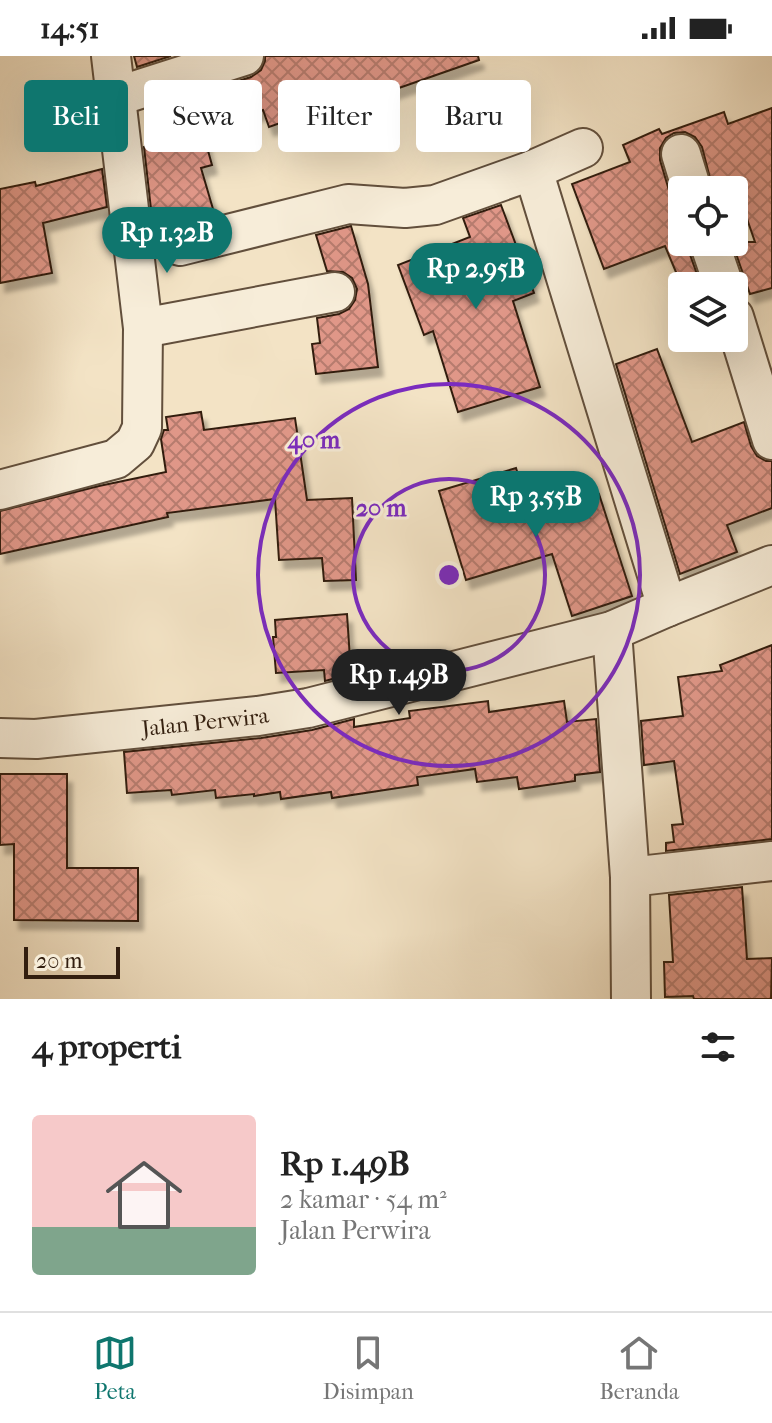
<!DOCTYPE html>
<html lang="id">
<head>
<meta charset="utf-8">
<style>
  :root { --surface:#fff; --page:#f6f6f6; --text:#222; --muted:#767676; --line:#e0e0e0; --accent:#0f766e }
  body { margin:0; font-family:"IM FELL French Canon",serif; background:var(--page); color:var(--text); height:100vh; display:flex; flex-direction:column; font-size:30px; white-space:nowrap }
  * { box-sizing:border-box; margin:0 }
  p { font-size:26px; color:var(--muted) }
  .icon { flex:none; width:44px; height:44px; fill:none; stroke:currentColor; stroke-width:2; stroke-linecap:round; stroke-linejoin:round }
  .map { position:relative; height:943px; overflow:hidden }
  .drawer { display:flex; flex-direction:column; background:var(--surface); flex:1 }
  .drawer>* { flex:none }
  .hud { position:absolute; left:24px; top:24px; width:724px; height:72px; display:flex; gap:16px }
  .buttons { position:absolute; left:668px; top:120px; display:grid; gap:16px }
  .buttons a { display:grid; place-items:center; width:80px; height:80px; border-radius:8px; background:var(--surface); box-shadow:0 8px 32px #0002; font-size:40px }
  .scale { position:absolute; left:24px; bottom:20px; width:96px; box-sizing:border-box; padding-left:8px; border:4px solid #321e0f; border-top:0; font-size:22px; line-height:28px; white-space:nowrap; color:#321e0f; -webkit-text-stroke:6px #f7edd9; paint-order:stroke }
  .price { position:absolute; translate:-50% -68px; padding:0 18px; border-radius:28px; background:var(--accent); color:#fff; font-size:26px; line-height:52px; filter:drop-shadow(0 2px 4px #0008) }
  .price::after { content:''; position:absolute; left:50%; top:48px; width:24px; height:18px; margin-left:-12px; background:inherit; clip-path:polygon(0 0,100% 0,50% 100%) }
  .price.current { background:#222; color:#fff }
  ul { padding:0; list-style:none }
  li { display:flex; align-items:center; gap:24px; height:200px; padding:0 32px }
  li+li { border-top:2px solid var(--line) }
  li span { display:grid; place-items:center; flex:none; width:224px; height:160px; border-radius:8px; color:#555 }
  li>.icon { margin-inline-start:auto }
  span .icon { width:96px; height:96px; fill:#fffc; stroke-width:1 }
  li b { font-size:34px }
  h2 { display:flex; justify-content:space-between; align-items:center; height:96px; padding:0 32px; font-size:34px }
  .pill { padding:0 28px; border-radius:8px; background:var(--surface); box-shadow:0 8px 32px #0002; font-size:28px; line-height:72px }
  .pill.current { background:var(--accent); color:#fff }
  .status { display:flex; justify-content:space-between; align-items:center; height:56px; padding:0 40px; background:var(--surface); direction:ltr }
  .status svg { height:22px; fill:currentColor }
  .menu { display:flex; justify-content:space-around; align-items:center; height:112px; border-top:2px solid var(--line); background:var(--surface); font-size:22px; color:var(--muted) }
  .menu a { display:grid; justify-items:center; gap:4px }
  .menu .current { color:var(--accent) }
  .map>svg:first-child { display:block }
  .building { fill:url(#building-cross-hatch); stroke:#321e0f; stroke-width:2; filter:url(#shadow) }
  .lines { fill:none; stroke-linecap:round; stroke-linejoin:round }
  .street-casing { stroke:#624f3c; stroke-width:42 }
  .street { stroke:#f7edd9; stroke-width:38 }
  .ring { fill:none; stroke:#7b2cbf; stroke-width:4 }
  .labels { text-anchor:middle; stroke-width:6; stroke-linejoin:round; paint-order:stroke }
  .street-label { font-size:22px; fill:#321e0f; stroke:#f7edd9 }
  .centre { fill:#7b2cbf; stroke:#f7edd9; stroke-width:4 }
  .ring-label { font-size:24px; text-anchor:middle; font-weight:bold; fill:#7b2cbf; stroke:#f7edd9; stroke-width:6; stroke-linejoin:round; paint-order:stroke }
</style>
</head>
<body>
<div class="status"><b>14:51</b><svg viewBox="0 0 49 12"><path d="M0 12V9h3v3zM5 12V6h3v6zM10 12V3h3v9zM15 12V0h3v12zM26 1h20v11H26zM47 4h2v5h-2z"/></svg></div>
<div class="map">
<svg width="772" height="943" viewBox="0 0 772 943">
  <defs>
    <pattern id="building-cross-hatch" width="8" height="8" patternUnits="userSpaceOnUse" patternTransform="scale(2)"><rect width="8" height="8" fill="#e09788"/><path d="M0 0l8 8M0 8l8-8" fill="none" stroke="#b67b6e"/></pattern>
    <filter id="shadow"><feDropShadow dx="5" dy="9" stdDeviation="2" flood-color="#0004"/></filter>
  </defs>
  <rect width="100%" height="100%" fill="#f3e3c5"/>
  <filter id="stains"><feTurbulence type="fractalNoise" baseFrequency=".0025" numOctaves="4"/><feColorMatrix values="0 0 0 0 .2 0 0 0 0 .09 0 0 0 0 .02 0 0 0 .5 -.17"/></filter>
  <radialGradient id="worn" r=".72"><stop offset=".6" stop-color="#630" stop-opacity="0"/><stop offset="1" stop-color="#630" stop-opacity=".3"/></radialGradient>
  <g class="building">
    <polygon points="134,0 171,0 137,11"/>
    <polygon points="265,0 478,0 479,4 316,61 314,55 269,71 263,54 202,73 212,109 201,112 213,153 153,171 144,91 157,87 146,54 251,21 261,14 265,5"/>
    <polygon points="772,52 772,232 750,238 732,186 755,186 737,134 713,134 702,91 695,81 685,76 674,77 666,82 660,92 660,104 671,141 676,149 682,153 682,183 674,186 688,186 688,193 698,221 681,228 665,190 604,213 572,128 630,106 623,89 659,73 662,78 724,56 728,68"/>
    <polygon points="102,113 107,151 43,167 52,217 0,227 0,133 35,126 36,130"/>
    <polygon points="501,149 534,237 513,245 540,331 458,356 433,275 424,279 398,209 470,181 463,162"/>
    <polygon points="351,170 368,228 378,311 316,318 312,288 320,287 317,262 339,258 349,253 355,244 357,233 352,222 343,216 327,215 316,179"/>
    <polygon points="657,293 692,386 744,366 751,390 757,400 766,405 772,405 772,452 727,469 737,496 680,518 616,308"/>
    <polygon points="201,356 204,374 295,362 307,444 352,442 356,524 324,525 322,502 279,504 275,443 167,457 168,461 0,498 0,455 99,430 166,416 161,383 164,374 168,374 166,361"/>
    <polygon points="516,412 531,461 599,438 632,540 572,560 552,498 466,524 439,435"/>
    <polygon points="347,558 351,618 325,625 324,614 276,617 273,581 276,581 275,564"/>
    <polygon points="772,589 772,783 666,795 666,787 674,786 672,769 683,768 674,705 644,709 641,665 683,660 678,621 722,615 720,609"/>
    <polygon points="488,645 489,656 564,645 567,666 596,663 600,716 575,719 575,725 519,733 517,721 477,726 475,713 417,721 418,729 332,742 331,736 281,743 280,736 254,740 254,738 216,742 215,734 172,739 171,734 127,737 124,696 261,682 312,674 354,663 354,671 410,662 409,655"/>
    <polygon points="0,718 67,718 67,812 138,812 138,865 14,864 14,788 0,789"/>
    <polygon points="742,831 747,903 772,902 771,943 694,943 693,940 665,941 664,906 673,906 669,839"/>
  </g>
  <g class="lines">
    <defs>
      <g id="street">
        <polyline points="115,41 244,0"/>
        <polyline points="583,92 533,114 667,551"/>
        <polyline points="681,98 692,134"/>
        <polyline points="709,186 724,230"/>
        <polyline points="180,190 348,148 405,152 435,149 533,114"/>
        <polyline points="734,261 772,384"/>
        <polyline points="143,272 335,236"/>
        <polyline points="0,434 116,403 135,387 142,372 143,272 111,0"/>
        <polyline points="612,575 630,821 631,943"/>
        <path id="s1" d="M 0,682 L 36,683 L 258,660 L 308,652 L 612,575 L 667,551 L 772,509"/>
        <polyline points="630,821 772,805"/>
      </g>
    </defs>
    <use href="#street" class="street-casing"/>
    <use href="#street" class="street"/>
  </g>
  <g class="ring">
    <circle cx="449" cy="519" r="96"/>
    <circle cx="449" cy="519" r="191"/>
  </g>
  <g class="labels">
    <g class="street-label">
      <text dy="8" stroke="none"><textPath href="#s1" startOffset="206">Jalan Perwira</textPath></text>
    </g>
  </g>
  <circle cx="449" cy="519" r="12" class="centre"/>
  <g class="ring-label">
    <text x="314" y="392">40 m</text>
    <text x="381" y="460">20 m</text>
  </g>
  <rect width="100%" height="100%" filter="url(#stains)"/>
  <rect width="100%" height="100%" fill="url(#worn)"/>
</svg>
<div class="buttons">
<a><svg class="icon" aria-label="locate" viewBox="0 0 24 24"><circle cx="12" cy="12" r="6"/><path d="M12 2v4M12 18v4M2 12h4M18 12h4"/></svg></a>
<a><svg class="icon" aria-label="layers" viewBox="0 0 24 24"><path d="M12 4l9 5-9 5-9-5zM3 14l9 5 9-5"/></svg></a>
</div>
<div class="scale">20 m</div>
<b class="price" style="left:167px;top:219px">Rp 1.32B</b>
<b class="price" style="left:476px;top:255px">Rp 2.95B</b>
<b class="price" style="left:536px;top:483px">Rp 3.55B</b>
<b class="price current" style="left:399px;top:661px">Rp 1.49B</b>
<div class="hud">
<a class="pill current">Beli</a>
<a class="pill">Sewa</a>
<a class="pill">Filter</a>
<a class="pill">Baru</a>
</div>
</div>
<section class="drawer">
<h2>4 properti<svg class="icon" aria-label="filters" viewBox="0 0 24 24"><path d="M4 7h16M4 17h16"/><circle cx="9" cy="7" r="2"/><circle cx="15" cy="17" r="2"/></svg></h2>
<ul>
<li><span style="background:linear-gradient(#f6c9c9 70%,#7fa58c 0)"><svg class="icon" aria-label="home" viewBox="0 0 24 24"><path d="M3 11l9-7 9 7M6 9v11h12V9"/></svg></span><div><b>Rp 1.49B</b><p>2 kamar · 54 m²</p><p>Jalan Perwira</p></div></li>
</ul>
</section>
<nav class="menu">
<a class="current"><svg class="icon" aria-label="map" viewBox="0 0 24 24"><path d="M3 6l6-2 6 2 6-2v14l-6 2-6-2-6 2zM9 4v14M15 6v14"/></svg>Peta</a>
<a><svg class="icon" aria-label="saved" viewBox="0 0 24 24"><path d="M7 4h10v16l-5-4-5 4z"/></svg>Disimpan</a>
<a><svg class="icon" aria-label="home" viewBox="0 0 24 24"><path d="M3 11l9-7 9 7M6 9v11h12V9"/></svg>Beranda</a>
</nav>
</body>
</html>
